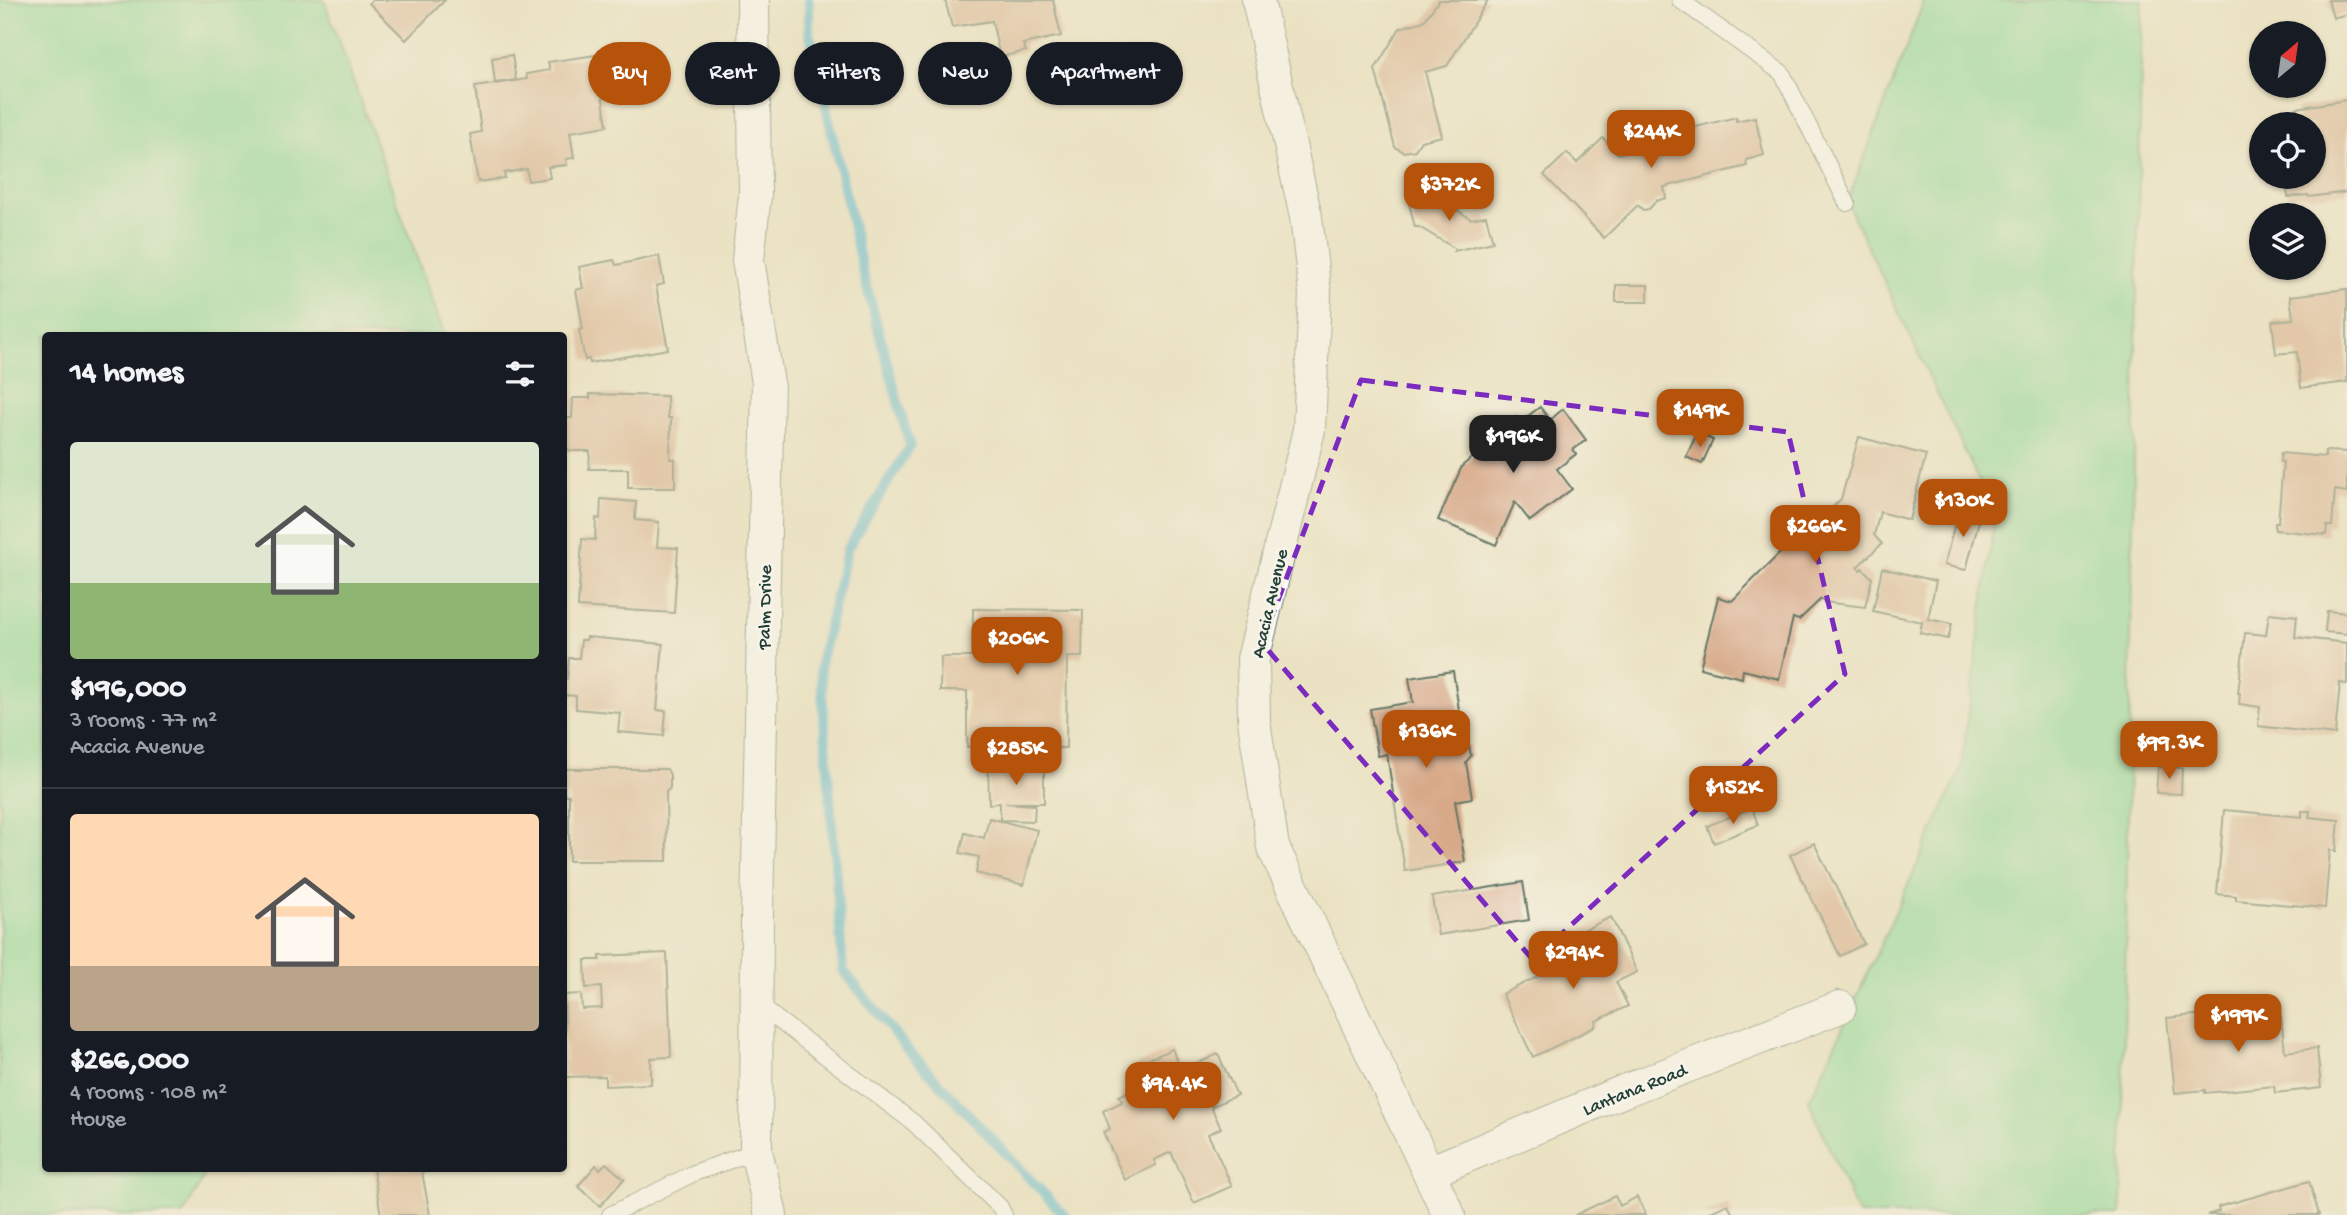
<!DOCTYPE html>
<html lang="en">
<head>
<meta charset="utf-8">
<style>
  :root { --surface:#171b24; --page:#242831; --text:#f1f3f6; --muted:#9ea1a6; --line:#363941; --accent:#b45309 }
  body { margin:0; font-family:"Gochi Hand",sans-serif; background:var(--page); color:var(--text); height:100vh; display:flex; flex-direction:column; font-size:26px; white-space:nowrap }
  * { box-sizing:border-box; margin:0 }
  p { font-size:23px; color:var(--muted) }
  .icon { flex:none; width:38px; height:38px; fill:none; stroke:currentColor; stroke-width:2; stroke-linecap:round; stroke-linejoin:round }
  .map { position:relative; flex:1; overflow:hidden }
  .details { position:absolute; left:42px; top:332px; width:525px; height:840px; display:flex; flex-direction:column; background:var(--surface); border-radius:7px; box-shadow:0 2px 5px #0004 }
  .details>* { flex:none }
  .guide { position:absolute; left:588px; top:42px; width:665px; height:63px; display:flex; gap:14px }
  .needle { width:46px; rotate:29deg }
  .fabs { position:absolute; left:2249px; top:21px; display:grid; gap:14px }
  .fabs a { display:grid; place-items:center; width:77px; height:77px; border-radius:50%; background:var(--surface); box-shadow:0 2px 5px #0004; font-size:35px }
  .price { position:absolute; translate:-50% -60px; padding:0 16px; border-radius:14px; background:var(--accent); color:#fff; font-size:23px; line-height:46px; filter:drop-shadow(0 2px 4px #0008) }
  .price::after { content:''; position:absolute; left:50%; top:42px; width:21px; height:16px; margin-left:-10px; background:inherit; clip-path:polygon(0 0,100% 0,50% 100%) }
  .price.selected { background:#222; color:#fff }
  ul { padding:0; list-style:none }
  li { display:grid; align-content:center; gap:14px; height:371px; padding:0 28px }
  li+li { border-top:2px solid var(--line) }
  li span { display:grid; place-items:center; height:217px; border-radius:7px; color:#555 }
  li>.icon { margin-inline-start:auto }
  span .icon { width:126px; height:126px; fill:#fffc; stroke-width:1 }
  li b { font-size:30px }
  h2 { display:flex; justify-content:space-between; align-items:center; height:84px; padding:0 28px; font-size:30px }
  .chip { padding:0 24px; border-radius:32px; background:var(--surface); box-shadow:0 2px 5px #0004; font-size:24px; line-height:63px }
  .chip.selected { background:var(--accent); color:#fff }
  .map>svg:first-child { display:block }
  .green { fill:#88dc9e; stroke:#548c69; stroke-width:2 }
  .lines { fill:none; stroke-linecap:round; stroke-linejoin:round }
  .stream { stroke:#56b8d5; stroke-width:10 }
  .building { fill:#d7a988 }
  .service-casing { stroke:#676; stroke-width:18 }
  .minor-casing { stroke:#676; stroke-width:34 }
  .service { stroke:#fff; stroke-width:16 }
  .minor { stroke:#fff; stroke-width:32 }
  .marked { fill:none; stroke:#7b2cbf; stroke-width:5; stroke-dasharray:14 9; stroke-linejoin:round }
  .labels { text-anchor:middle; stroke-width:6; stroke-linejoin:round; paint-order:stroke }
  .street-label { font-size:19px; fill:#1f3d34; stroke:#f7f3e8 }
</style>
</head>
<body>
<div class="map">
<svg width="2347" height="1215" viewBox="0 0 2347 1215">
  <rect width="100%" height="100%" fill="#f7f3e8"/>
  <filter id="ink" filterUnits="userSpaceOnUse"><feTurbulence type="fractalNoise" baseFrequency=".0143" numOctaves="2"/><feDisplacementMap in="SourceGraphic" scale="14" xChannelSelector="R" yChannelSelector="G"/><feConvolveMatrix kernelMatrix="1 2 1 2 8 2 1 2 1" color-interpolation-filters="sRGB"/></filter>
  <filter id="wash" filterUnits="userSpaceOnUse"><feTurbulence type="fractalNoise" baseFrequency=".00686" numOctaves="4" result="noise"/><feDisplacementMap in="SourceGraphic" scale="28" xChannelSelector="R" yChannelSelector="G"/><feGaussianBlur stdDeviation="1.57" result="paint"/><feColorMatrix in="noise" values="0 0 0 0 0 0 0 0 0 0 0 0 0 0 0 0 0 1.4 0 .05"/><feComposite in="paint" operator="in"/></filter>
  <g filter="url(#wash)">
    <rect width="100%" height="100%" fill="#ebe2c3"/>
    <g class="green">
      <polygon points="0,0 324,0 445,336 46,336 46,1169 208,1169 183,1215 0,1215"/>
      <polygon points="1922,0 2142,0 2121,1215 1858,1215 1809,1101 1961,769 1995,515 1847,203 1922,6"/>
    </g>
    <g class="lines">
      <polyline class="stream" points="809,0 809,30 863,273 910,446 847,549 820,664 843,970 906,1048 1064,1215"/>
    </g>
    <g id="blocks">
      <g class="building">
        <polygon points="372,0 445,0 406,40 369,3"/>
        <polygon points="945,0 1053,0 1061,36 1023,44 1026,51 1000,57 992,21 952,27"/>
        <polygon points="1439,0 1488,0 1447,66 1425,72 1442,136 1421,141 1415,150 1404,152 1395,147 1375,69 1400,28 1424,21"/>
        <polygon points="2328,0 2347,0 2347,14 2333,18"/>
        <polygon points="512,55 516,80 495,83 492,58"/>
        <polygon points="596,55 607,126 570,132 574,158 566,159 567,165 548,167 550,178 528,181 527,169 504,173 505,178 478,182 470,134 481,132 475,87 527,79 526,74 550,70 548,62"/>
        <polygon points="2347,100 2347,192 2309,197 2308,195 2288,197 2285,177 2314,177 2314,124 2298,124 2296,108"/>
        <polygon points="1736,117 1736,121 1755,117 1764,155 1746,160 1747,166 1664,187 1666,198 1656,201 1649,209 1643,210 1638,205 1604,238 1544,175 1567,153 1577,163 1603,138 1618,154 1689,136 1688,129"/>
        <polygon points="1436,194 1436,197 1471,219 1486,216 1493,242 1454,251 1454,248 1419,227 1415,227 1408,200"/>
        <polygon points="659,256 664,284 656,286 668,349 590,363 589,359 585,360 579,330 583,329 576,290 583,288 579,267 614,260 616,265"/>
        <rect x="1616" y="285" width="32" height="17"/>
        <polygon points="2347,289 2347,382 2301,388 2297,352 2276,354 2272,321 2293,319 2290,296"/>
        <polygon points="590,394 667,396 668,418 671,418 670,459 675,459 675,488 628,488 628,469 589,469 590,451 571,451 565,448 564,418 572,418 573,398 590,398"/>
        <polygon points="1540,407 1550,420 1563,409 1586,440 1573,450 1576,454 1557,469 1572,489 1530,521 1515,502 1496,545 1438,520 1462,466 1479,452 1476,448 1516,417 1520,422"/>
        <polygon points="1697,433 1713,440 1702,464 1686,457"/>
        <polygon points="1859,437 1926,455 1909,520 1880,512 1874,535 1882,544 1857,567 1860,570 1862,568 1872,578 1865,607 1824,602 1821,599 1799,620 1793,618 1779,679 1743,670 1742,678 1700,668 1718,597 1732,601 1812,521 1815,524 1841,499"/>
        <polygon points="2325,451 2347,452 2347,492 2335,490 2332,526 2327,526 2326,535 2275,530 2275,523 2278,523 2283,462 2280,462 2281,453 2325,457"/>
        <polygon points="601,499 636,502 635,520 659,522 657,547 678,548 674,613 578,607 582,539 595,540 596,518 600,519"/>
        <polygon points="1959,508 1981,513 1966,570 1944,565"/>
        <polygon points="1882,568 1936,581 1928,619 1952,624 1948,639 1920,633 1922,622 1873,611"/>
        <polygon points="973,609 1083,610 1082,657 1067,657 1066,748 967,747 967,691 940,691 941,657 973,657"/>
        <polygon points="2327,611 2347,613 2347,634 2325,632"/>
        <polygon points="2269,613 2297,616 2295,637 2347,643 2347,684 2340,683 2335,735 2258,726 2260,707 2239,704 2240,693 2238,693 2245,633 2266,635"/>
        <polygon points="587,637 663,644 657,710 666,711 664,736 618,732 620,713 576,709 576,696 564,695 564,678 567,679 569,658 579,658 581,640 586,640"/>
        <polygon points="1453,671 1464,743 1469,746 1471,756 1466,762 1472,798 1455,801 1465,862 1405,871 1387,754 1378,756 1370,709 1413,702 1409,678"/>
        <polygon points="1044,758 1044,803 1006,803 1035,805 1034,821 1000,820 1000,803 989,804 988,759"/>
        <polygon points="2158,767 2182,768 2181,794 2156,793"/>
        <polygon points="564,769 667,769 670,775 670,788 666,792 667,861 569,861 569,795 564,795"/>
        <polygon points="1752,808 1758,825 1714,843 1707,826"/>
        <polygon points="2224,810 2302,817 2302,811 2310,811 2309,817 2339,820 2336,851 2330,850 2325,908 2236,900 2236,896 2217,894"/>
        <polygon points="989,818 1037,830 1024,885 976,873 979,857 960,853 965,833 984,838"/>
        <polygon points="1814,843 1864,944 1840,956 1790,855"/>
        <polygon points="1523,882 1529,920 1438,935 1432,897"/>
        <polygon points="1611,917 1637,972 1616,982 1628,1006 1596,1021 1595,1027 1533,1057 1502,994 1583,955 1575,938 1577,933"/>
        <polygon points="667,953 671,1057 651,1058 651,1084 605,1086 605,1076 566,1077 564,995 581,994 582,1009 602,1008 601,987 586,988 585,960 600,960 600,956"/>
        <polygon points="2271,1007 2272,1017 2281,1016 2285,1052 2317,1048 2321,1088 2275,1093 2274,1086 2205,1093 2205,1090 2175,1093 2167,1018"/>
        <polygon points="1172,1049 1181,1071 1218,1054 1237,1095 1211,1107 1221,1128 1208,1134 1232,1186 1194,1203 1171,1152 1154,1160 1156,1165 1125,1180 1103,1132 1110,1129 1103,1111 1122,1102 1119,1096 1144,1084 1135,1065"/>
        <polygon points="606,1163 624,1179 600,1206 578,1186 596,1165 600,1169"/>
        <polygon points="373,1169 429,1169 422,1172 430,1215 381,1215"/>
        <polygon points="2309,1181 2319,1215 2207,1215 2219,1211 2218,1207"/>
        <polygon points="1615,1196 1620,1206 1637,1197 1646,1215 1575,1215"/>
        <polygon points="1728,1204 1733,1215 1704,1215"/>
      </g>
    </g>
  </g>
  <g filter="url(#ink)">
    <use href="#blocks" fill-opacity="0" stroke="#676" stroke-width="2"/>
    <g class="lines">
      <defs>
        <g id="service">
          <polyline points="1680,0 1782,73 1847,203"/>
          <polyline points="757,1004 914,1123 1000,1207 1004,1215"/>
          <polyline points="610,1215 694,1173 756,1151"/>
        </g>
        <g id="minor">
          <polyline points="753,0 755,195 748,260 768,383 757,915 756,1151 771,1215"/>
          <polyline points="1258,0 1306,217 1315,294 1309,430 1253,659 1254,721 1273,847 1449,1215"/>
          <polyline points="1429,1172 1624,1091 1840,1007"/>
        </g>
      </defs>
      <use href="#service" class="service-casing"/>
      <use href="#minor" class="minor-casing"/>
      <use href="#service" class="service"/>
      <use href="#minor" class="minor"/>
    </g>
  </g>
  <path d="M0 0H2347V1215H0ZM 1361,380 L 1788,432 L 1845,674 L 1533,960 L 1262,643 Z" fill="#ebe2c3" fill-opacity=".55" fill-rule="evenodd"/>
  <path class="marked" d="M 1361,380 L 1788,432 L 1845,674 L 1533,960 L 1262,643 Z"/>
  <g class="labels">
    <g class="street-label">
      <text transform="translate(1268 603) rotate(-77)" y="7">Acacia Avenue</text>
      <text transform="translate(763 607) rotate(-89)" y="7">Palm Drive</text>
      <text transform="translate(1634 1088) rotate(-22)" y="7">Lantana Road</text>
    </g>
  </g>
</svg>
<div class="fabs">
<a><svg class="needle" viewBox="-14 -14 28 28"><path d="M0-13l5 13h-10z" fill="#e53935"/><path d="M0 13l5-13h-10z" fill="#9ea1a6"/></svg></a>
<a><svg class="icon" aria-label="locate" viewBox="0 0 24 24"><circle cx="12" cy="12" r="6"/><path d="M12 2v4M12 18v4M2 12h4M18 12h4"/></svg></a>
<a><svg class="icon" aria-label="layers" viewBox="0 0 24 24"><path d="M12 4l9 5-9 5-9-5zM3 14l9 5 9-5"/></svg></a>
</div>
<b class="price" style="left:1651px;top:170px">$244K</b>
<b class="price" style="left:1449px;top:223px">$372K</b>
<b class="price" style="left:1700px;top:449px">$149K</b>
<b class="price selected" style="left:1513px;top:475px">$196K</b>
<b class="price" style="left:1963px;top:539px">$130K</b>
<b class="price" style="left:1815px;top:565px">$266K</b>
<b class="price" style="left:1017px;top:677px">$206K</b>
<b class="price" style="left:1426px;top:770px">$136K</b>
<b class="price" style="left:2169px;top:781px">$99.3K</b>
<b class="price" style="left:1016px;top:787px">$285K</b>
<b class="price" style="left:1733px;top:826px">$152K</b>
<b class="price" style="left:1573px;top:991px">$294K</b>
<b class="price" style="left:2238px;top:1054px">$199K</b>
<b class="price" style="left:1173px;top:1122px">$94.4K</b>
<div class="guide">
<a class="chip selected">Buy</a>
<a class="chip">Rent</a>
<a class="chip">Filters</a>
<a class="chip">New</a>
<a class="chip">Apartment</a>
</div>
<section class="details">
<h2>14 homes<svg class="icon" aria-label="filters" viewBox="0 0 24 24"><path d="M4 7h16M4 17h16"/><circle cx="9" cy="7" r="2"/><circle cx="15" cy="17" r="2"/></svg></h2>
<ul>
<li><span style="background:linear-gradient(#dfe7d0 65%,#8fb573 0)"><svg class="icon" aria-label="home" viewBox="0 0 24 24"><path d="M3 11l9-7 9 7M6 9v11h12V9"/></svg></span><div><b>$196,000</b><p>3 rooms · 77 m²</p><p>Acacia Avenue</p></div></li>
<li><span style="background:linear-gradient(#ffd9b3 70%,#b9a48a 0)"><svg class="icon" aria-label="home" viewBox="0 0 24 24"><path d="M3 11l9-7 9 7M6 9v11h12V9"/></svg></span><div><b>$266,000</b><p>4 rooms · 108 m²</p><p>House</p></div></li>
</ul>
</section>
</div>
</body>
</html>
